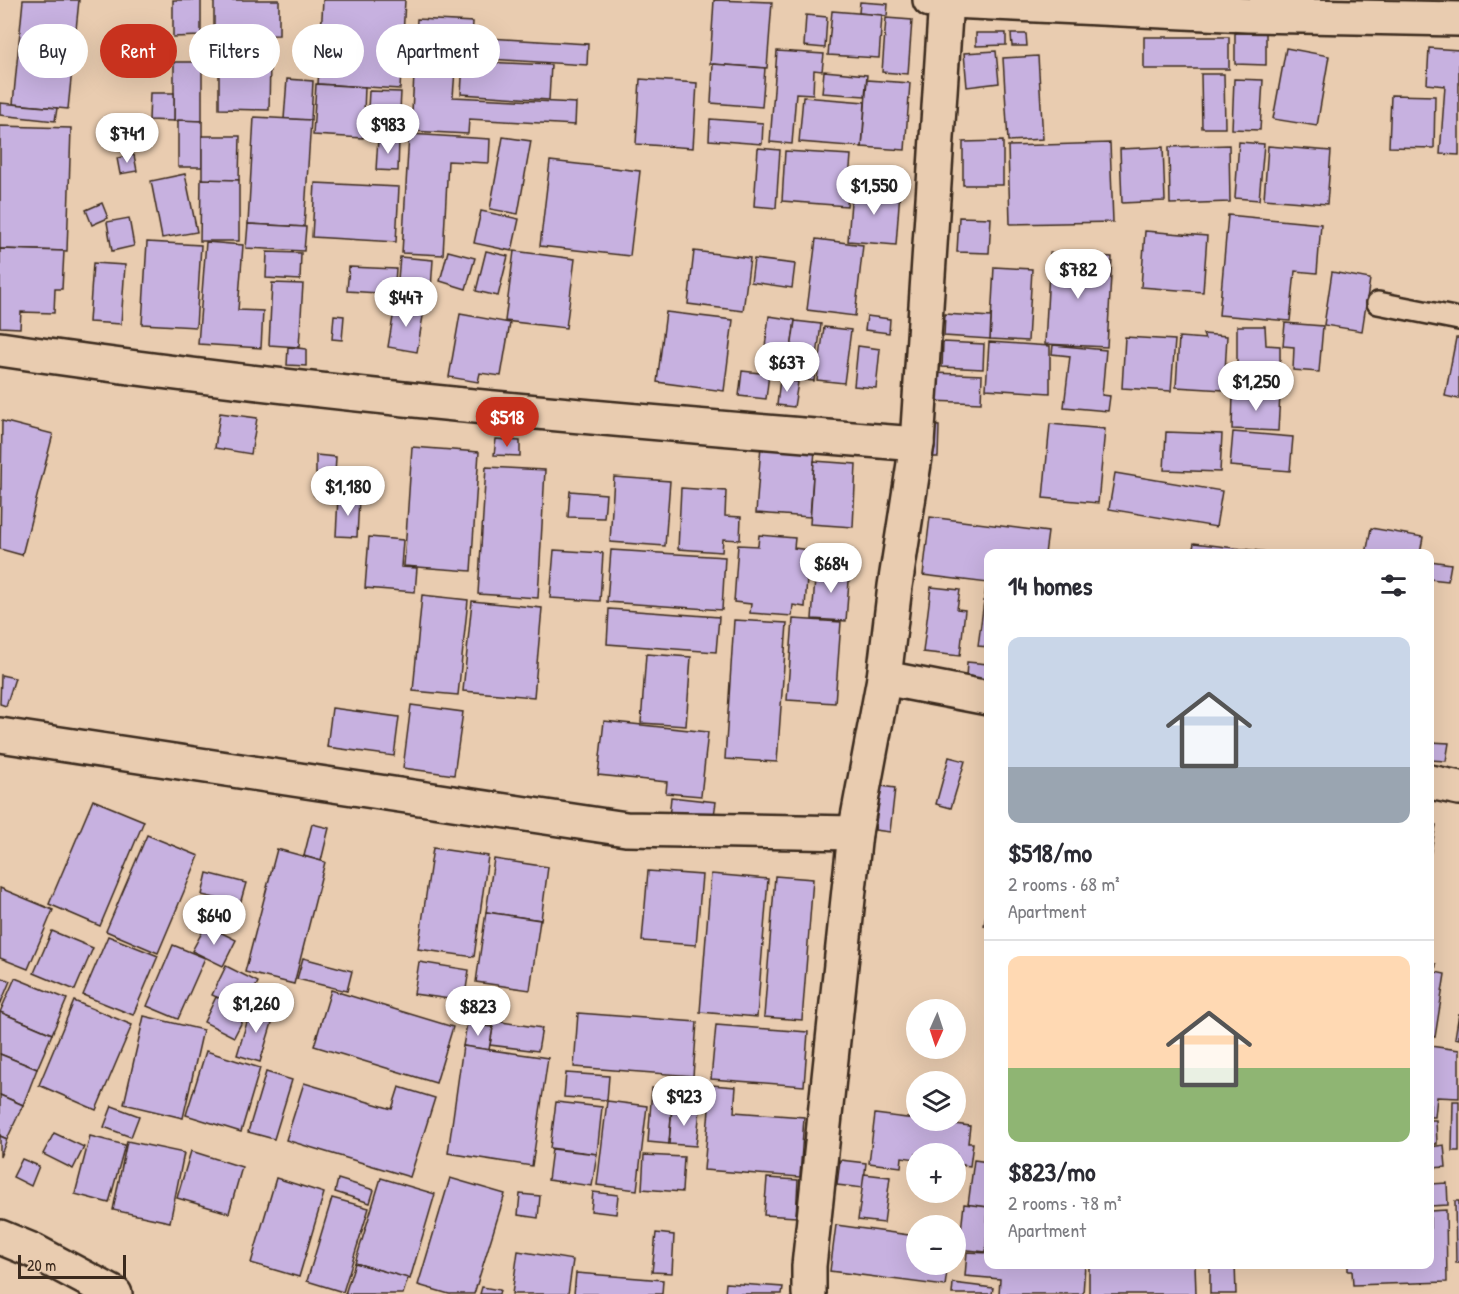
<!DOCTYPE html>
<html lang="en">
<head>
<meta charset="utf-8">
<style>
  :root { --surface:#fff; --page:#f2f2f3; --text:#2b2b33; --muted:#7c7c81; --line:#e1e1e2; --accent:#c8321e }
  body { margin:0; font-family:"Patrick Hand",sans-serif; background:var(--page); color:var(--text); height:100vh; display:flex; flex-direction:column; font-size:22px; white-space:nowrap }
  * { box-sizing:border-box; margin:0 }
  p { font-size:20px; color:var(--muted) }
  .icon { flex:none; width:33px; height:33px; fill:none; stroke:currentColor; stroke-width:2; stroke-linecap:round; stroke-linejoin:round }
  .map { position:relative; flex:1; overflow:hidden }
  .side { position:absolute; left:984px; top:549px; width:450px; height:720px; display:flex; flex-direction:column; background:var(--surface); border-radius:12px; box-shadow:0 6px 24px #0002 }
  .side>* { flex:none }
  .guide { position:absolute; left:18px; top:24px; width:570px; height:54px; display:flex; gap:12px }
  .needle { width:39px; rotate:183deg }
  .controls { position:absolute; left:906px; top:999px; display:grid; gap:12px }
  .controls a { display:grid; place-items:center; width:60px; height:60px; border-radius:50%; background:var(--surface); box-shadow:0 6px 24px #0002; font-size:30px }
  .scale { position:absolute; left:18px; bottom:15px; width:108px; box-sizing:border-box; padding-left:6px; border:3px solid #3b2a1e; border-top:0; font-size:16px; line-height:21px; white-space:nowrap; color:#3b2a1e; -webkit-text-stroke:4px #e9ccb0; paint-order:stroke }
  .price { position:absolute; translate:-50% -51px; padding:0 14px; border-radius:21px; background:#fff; color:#222; font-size:20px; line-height:39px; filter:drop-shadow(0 2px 3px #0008) }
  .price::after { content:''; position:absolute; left:50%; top:36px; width:18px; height:14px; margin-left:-9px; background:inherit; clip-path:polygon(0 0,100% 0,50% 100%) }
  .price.active { background:var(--accent); color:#fff }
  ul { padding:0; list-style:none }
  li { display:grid; align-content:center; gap:12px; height:318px; padding:0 24px }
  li+li { border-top:2px solid var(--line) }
  li span { display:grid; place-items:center; height:186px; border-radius:12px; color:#555 }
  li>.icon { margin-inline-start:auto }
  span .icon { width:108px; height:108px; fill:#fffc; stroke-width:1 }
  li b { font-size:26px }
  h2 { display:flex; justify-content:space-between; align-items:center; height:72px; padding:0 24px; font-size:26px }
  .pill { padding:0 21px; border-radius:27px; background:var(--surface); box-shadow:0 6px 24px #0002; font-size:21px; line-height:54px }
  .pill.active { background:var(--accent); color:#fff }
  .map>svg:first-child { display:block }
  .building { fill:#c7b1e0; stroke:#3b2a1e; stroke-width:1.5 }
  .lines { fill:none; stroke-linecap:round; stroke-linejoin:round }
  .lane-casing { stroke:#3b2a1e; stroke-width:26 }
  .street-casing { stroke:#3b2a1e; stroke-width:38 }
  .lane { stroke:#e9ccb0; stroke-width:21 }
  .street { stroke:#e9ccb0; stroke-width:33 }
</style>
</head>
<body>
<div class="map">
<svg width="1459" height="1294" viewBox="0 0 1459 1294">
  <rect width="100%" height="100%" fill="#e9ccb0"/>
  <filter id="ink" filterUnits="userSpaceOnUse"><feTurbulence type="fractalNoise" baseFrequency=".0167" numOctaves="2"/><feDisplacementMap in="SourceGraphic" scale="12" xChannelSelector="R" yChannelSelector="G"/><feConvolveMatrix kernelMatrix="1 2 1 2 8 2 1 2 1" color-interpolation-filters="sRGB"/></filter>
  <g filter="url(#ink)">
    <g class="building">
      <polygon points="23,0 79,0 68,109 13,104"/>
      <polygon points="173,0 201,0 201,36 173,37"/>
      <polygon points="214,0 279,0 279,35 214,36"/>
      <polygon points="323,0 405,0 400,89 318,84"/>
      <polygon points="714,0 772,2 767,68 710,64"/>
      <polygon points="860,2 888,4 887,16 859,13"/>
      <polygon points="832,11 882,15 879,58 828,55"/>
      <polygon points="806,15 827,17 825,48 804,46"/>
      <polygon points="886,18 912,20 908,74 882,72"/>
      <polygon points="417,19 473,22 472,37 588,44 587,65 456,57 453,97 576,103 575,125 469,119 468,134 411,131"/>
      <polygon points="976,33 1006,33 1006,45 976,46"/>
      <polygon points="1235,33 1266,33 1266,65 1235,64"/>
      <polygon points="1011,34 1026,34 1027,46 1012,46"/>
      <rect x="1144" y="37" width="85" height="32"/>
      <polygon points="1286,48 1329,56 1317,126 1273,119"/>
      <polygon points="1429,48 1459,50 1459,155 1440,154 1445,86 1427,84"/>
      <polygon points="777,51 824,54 822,71 814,70 813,94 796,93 792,144 770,142"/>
      <polygon points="996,51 999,83 967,87 964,53"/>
      <polygon points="1038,56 1043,139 1008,141 1003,58"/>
      <polygon points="463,61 551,65 549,100 461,94"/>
      <rect x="174" y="62" width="28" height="59"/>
      <polygon points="219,62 270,62 269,110 219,109"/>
      <polygon points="713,64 765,68 762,107 711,103"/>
      <polygon points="824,71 867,75 865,96 822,93"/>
      <polygon points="1201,74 1224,74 1225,128 1202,128"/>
      <polygon points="287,79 313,81 311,120 284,119"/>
      <polygon points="640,79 697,83 693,148 636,144"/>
      <polygon points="1234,79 1263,80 1260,130 1232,129"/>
      <polygon points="867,80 910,83 905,150 862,147"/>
      <polygon points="316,84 365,87 363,138 313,135"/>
      <polygon points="369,91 401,92 400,111 368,109"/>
      <polygon points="150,93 174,93 174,121 149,120"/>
      <polygon points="1391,95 1435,96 1434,148 1389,147"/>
      <polygon points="803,97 865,102 862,147 799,142"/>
      <polygon points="0,103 57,108 55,121 0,115"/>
      <polygon points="373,110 404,111 403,134 371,132"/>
      <polygon points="254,117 311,120 304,227 248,224"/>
      <polygon points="710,119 763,123 762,144 709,140"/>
      <polygon points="178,120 202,121 202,167 178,167"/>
      <polygon points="0,126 71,128 67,251 0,249"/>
      <polygon points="409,134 490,139 489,163 448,161 443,255 402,253"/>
      <polygon points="202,136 240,136 239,180 202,180"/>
      <polygon points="503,137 531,141 518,214 490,209"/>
      <polygon points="378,138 399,140 398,171 376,170"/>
      <polygon points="1003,141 1003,185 963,185 963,142"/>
      <polygon points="1239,142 1264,144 1259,200 1235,198"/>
      <polygon points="1110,143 1113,222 1010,224 1008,146"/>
      <polygon points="1229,145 1230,202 1170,204 1169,147"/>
      <polygon points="1268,146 1331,151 1327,204 1264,199"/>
      <polygon points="1163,147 1165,201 1122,203 1120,149"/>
      <polygon points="758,148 780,150 776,208 754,206"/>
      <polygon points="785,151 851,155 847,206 782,201"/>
      <polygon points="134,155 137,171 120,174 117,158"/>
      <polygon points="550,161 640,171 630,256 540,246"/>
      <polygon points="185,174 197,232 162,238 151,181"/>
      <polygon points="201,179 239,180 239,241 200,241"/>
      <polygon points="315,183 399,187 396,242 312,237"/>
      <polygon points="852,188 900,191 896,245 848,241"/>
      <polygon points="102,203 108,218 92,225 86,210"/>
      <polygon points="481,211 519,219 512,251 474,243"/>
      <polygon points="1228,215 1321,224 1317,273 1295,271 1290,321 1219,315"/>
      <polygon points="959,217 991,218 989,253 957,252"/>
      <polygon points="129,218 134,246 112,251 107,222"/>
      <polygon points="248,224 306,227 304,251 246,248"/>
      <polygon points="1145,231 1207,236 1203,292 1141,287"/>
      <polygon points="816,239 863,245 855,316 807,310"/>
      <polygon points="147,242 201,245 196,327 142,324"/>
      <polygon points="206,242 243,245 238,310 263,311 261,348 198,344"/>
      <polygon points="0,249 64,251 62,289 55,289 54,313 21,312 20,328 0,327"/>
      <polygon points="448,251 475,258 466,289 440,281"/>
      <polygon points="486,251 508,256 498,296 476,291"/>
      <polygon points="514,251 575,259 566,328 505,321"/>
      <polygon points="694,251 750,258 743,311 688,304"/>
      <polygon points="267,252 301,253 300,280 266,278"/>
      <polygon points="1050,253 1112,257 1107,347 1045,344"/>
      <polygon points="400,257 433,260 430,303 396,301"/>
      <polygon points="754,259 795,264 792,288 751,282"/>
      <polygon points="93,263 125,265 121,324 89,322"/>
      <polygon points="349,267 396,269 394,294 347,291"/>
      <polygon points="994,267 1032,269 1028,341 990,339"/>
      <polygon points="1332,272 1370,279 1362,331 1324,325"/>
      <polygon points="272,283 303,284 299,347 269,345"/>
      <polygon points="395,305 424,310 417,352 388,347"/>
      <polygon points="666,312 733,320 724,391 657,382"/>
      <polygon points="460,314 510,323 501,376 480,373 478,382 449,377"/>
      <polygon points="945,314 991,317 990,339 944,336"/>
      <polygon points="334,315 344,316 342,340 332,339"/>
      <polygon points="769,316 795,320 788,373 762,370"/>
      <polygon points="867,316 890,319 889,333 865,330"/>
      <polygon points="795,321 821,324 814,381 787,378"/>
      <polygon points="1285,323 1323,326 1319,372 1293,370 1294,347 1283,346"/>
      <polygon points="1237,326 1265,326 1266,345 1280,346 1280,389 1237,388"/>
      <polygon points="824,327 851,330 844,383 817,380"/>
      <polygon points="1203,334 1227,336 1224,390 1176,387 1179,337 1205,339"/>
      <polygon points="1125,337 1175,340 1171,391 1122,388"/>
      <polygon points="1456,338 1459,338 1459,399 1445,396"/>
      <polygon points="943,342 984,344 983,369 942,367"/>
      <polygon points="989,342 1050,346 1050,393 986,389"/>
      <polygon points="1053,345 1106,350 1102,395 1110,396 1108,411 1064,407 1070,356 1052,354"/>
      <polygon points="858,346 880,349 876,388 854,386"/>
      <polygon points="288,347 306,349 306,366 287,365"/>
      <polygon points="742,371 769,374 766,399 739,396"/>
      <polygon points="934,373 982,375 981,403 932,401"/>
      <polygon points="780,379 798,382 794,407 777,405"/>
      <polygon points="1233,393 1280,394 1278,431 1232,429"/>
      <polygon points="220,413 257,418 251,454 215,448"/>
      <polygon points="2,421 53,434 22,555 0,549"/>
      <polygon points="1050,424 1105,429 1098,503 1043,498"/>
      <polygon points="928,425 939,426 938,457 927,457"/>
      <polygon points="1166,432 1222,434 1220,472 1164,470"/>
      <polygon points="1233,432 1293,437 1290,471 1230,466"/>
      <polygon points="496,439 520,441 520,456 494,455"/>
      <polygon points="761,445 815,449 810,517 756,513"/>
      <polygon points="412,447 479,452 471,571 404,566"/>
      <polygon points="316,455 336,457 335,475 316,474"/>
      <polygon points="814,461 856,464 853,527 810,524"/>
      <polygon points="486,467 545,470 538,598 478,594"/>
      <polygon points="1115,473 1222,491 1216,527 1109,509"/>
      <polygon points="614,477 670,481 665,546 610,542"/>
      <polygon points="315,481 330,482 329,496 314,495"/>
      <polygon points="681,488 726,491 725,516 741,517 740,540 723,539 722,552 678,549"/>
      <polygon points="570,491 606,494 604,518 568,517"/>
      <polygon points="338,497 359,498 357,537 336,536"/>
      <polygon points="930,517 1048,532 1045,554 988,554 988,583 923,575"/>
      <polygon points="1371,528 1423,537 1420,554 1366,554"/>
      <polygon points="759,535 795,538 794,548 809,550 805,607 793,605 792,616 750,613 751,604 734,602 738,545 758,546"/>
      <polygon points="369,537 403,540 401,567 417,568 415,592 365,588"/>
      <polygon points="1194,543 1267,552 1267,554 1192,554"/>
      <polygon points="554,550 603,553 600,601 550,598"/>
      <polygon points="611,550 725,557 722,610 607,602"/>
      <polygon points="1430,561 1451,564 1448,581 1430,579"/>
      <polygon points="816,566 850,568 846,621 812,619"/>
      <polygon points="986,586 988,586 988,647 978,646"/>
      <polygon points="931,587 960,590 957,609 965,610 960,656 923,652"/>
      <polygon points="422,595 468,600 458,695 413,691"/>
      <polygon points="472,601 542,608 534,697 463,691"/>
      <polygon points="609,609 719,617 716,652 607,644"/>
      <polygon points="793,619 841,622 835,703 787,700"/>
      <polygon points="734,620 787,623 777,762 725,759"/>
      <polygon points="646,654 691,657 686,726 641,723"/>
      <polygon points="967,662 988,664 988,681 966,678"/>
      <polygon points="1,675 15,678 6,706 0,704"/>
      <polygon points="411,705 463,712 454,775 403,768"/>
      <polygon points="332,708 399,717 394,756 327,747"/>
      <polygon points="604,721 708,732 701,796 666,793 667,782 598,775"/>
      <polygon points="1430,742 1449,743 1446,761 1430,760"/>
      <polygon points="949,757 965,761 951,808 936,804"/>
      <polygon points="881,786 895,788 890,832 875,830"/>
      <polygon points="671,797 716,802 713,822 669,818"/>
      <polygon points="93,800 144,821 100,926 49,904"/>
      <polygon points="1430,823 1436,825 1430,855"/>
      <polygon points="312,824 329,828 321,861 304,856"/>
      <polygon points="147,835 199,856 158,953 106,931"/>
      <polygon points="433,848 488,856 474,957 418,949"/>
      <polygon points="277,849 325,862 294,984 245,972"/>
      <polygon points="494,859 548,867 541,920 486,912"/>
      <polygon points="648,871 702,875 696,945 642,941"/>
      <polygon points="207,873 246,883 240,904 202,895"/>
      <polygon points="711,874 768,879 757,1017 700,1012"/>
      <polygon points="775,876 813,879 802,1020 764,1017"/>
      <polygon points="0,888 53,910 28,969 0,958"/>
      <polygon points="988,903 988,927 984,926"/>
      <polygon points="486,912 540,920 530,990 476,982"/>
      <polygon points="206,925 236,940 223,966 192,951"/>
      <polygon points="52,931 93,948 75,990 34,973"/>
      <polygon points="108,936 158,956 133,1015 83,995"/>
      <polygon points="173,945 205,958 178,1019 147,1006"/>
      <polygon points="303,958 352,971 347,991 297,979"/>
      <polygon points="419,962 469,970 464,1001 414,994"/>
      <polygon points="1430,963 1436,964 1435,972 1445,974 1435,1037 1430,1036"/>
      <polygon points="226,966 258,982 244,1010 212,995"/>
      <polygon points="0,977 10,981 0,1005"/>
      <polygon points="15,978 67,999 52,1034 0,1012"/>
      <polygon points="331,990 453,1027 436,1083 314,1046"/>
      <polygon points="216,997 247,1012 234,1037 204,1022"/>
      <polygon points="74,1001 132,1025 96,1110 39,1085"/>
      <polygon points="252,1006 275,1013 260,1062 237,1055"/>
      <polygon points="0,1012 52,1034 37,1069 0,1054"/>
      <polygon points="578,1013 697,1022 693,1076 574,1067"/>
      <polygon points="1459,1013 1459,1039 1455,1038"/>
      <polygon points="144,1016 203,1030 183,1118 124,1104"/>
      <polygon points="494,1021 542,1028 538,1051 490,1045"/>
      <polygon points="467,1024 493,1027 489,1050 463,1046"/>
      <polygon points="716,1025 808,1032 804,1086 711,1079"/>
      <polygon points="463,1046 548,1058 532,1166 448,1153"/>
      <polygon points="1430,1046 1459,1050 1459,1098 1437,1097 1435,1117 1430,1117"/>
      <polygon points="206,1051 260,1068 241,1132 186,1115"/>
      <polygon points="0,1054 37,1069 23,1105 0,1095"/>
      <polygon points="266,1072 292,1080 274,1139 248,1132"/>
      <polygon points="566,1073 609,1076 607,1100 564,1097"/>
      <polygon points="304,1083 392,1109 399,1087 435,1098 410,1177 286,1140"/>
      <polygon points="711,1085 736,1087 734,1112 804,1117 800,1177 704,1170"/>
      <polygon points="652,1088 673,1090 669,1144 648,1142"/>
      <polygon points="0,1095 23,1105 7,1139 0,1136"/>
      <polygon points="607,1101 647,1106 637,1190 597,1185"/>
      <polygon points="1453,1101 1459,1101 1459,1151 1452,1151"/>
      <polygon points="556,1102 602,1107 597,1154 550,1148"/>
      <polygon points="112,1106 139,1116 131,1137 104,1127"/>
      <polygon points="672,1108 700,1110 696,1146 669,1144"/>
      <polygon points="875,1114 970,1126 968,1143 973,1143 970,1166 956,1164 956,1154 916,1154 916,1159 902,1157 901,1167 869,1163"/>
      <polygon points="1430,1120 1436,1120 1437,1144 1430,1144"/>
      <polygon points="54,1133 84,1147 73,1169 43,1154"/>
      <polygon points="0,1136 7,1139 0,1157"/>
      <polygon points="90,1136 125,1145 109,1203 75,1194"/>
      <polygon points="127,1141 184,1153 170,1222 113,1210"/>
      <polygon points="1444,1145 1446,1167 1430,1168 1431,1184 1447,1183 1448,1205 1430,1206 1430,1147"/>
      <polygon points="552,1149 597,1154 592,1186 548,1180"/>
      <polygon points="191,1151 242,1167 229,1213 177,1198"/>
      <polygon points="644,1155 684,1157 682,1192 642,1189"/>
      <polygon points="22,1159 39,1166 31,1186 13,1177"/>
      <polygon points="840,1160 866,1163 863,1188 837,1185"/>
      <polygon points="974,1160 988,1162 988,1207 968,1205"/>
      <polygon points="864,1174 890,1177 884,1223 858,1220"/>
      <polygon points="276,1178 324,1193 299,1277 251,1263"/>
      <polygon points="381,1178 435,1194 410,1279 355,1263"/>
      <polygon points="450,1178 505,1194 474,1294 449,1294 418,1285"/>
      <polygon points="767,1178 798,1180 796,1217 764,1215"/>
      <polygon points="338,1179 374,1190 370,1203 335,1192"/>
      <polygon points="593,1192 618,1195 616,1214 591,1211"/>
      <polygon points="520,1194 540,1196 538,1218 518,1215"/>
      <polygon points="332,1198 369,1208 343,1292 307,1281"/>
      <polygon points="1455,1201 1459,1201 1459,1263 1456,1263"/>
      <polygon points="964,1204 988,1207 986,1252 959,1249"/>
      <polygon points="1446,1210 1447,1282 1353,1285 1352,1271 1348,1271 1348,1264 1430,1264 1430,1211"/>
      <polygon points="836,1225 916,1236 916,1264 948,1264 945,1286 830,1271"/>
      <polygon points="656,1233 674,1235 672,1273 652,1272"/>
      <polygon points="518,1251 573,1260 568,1294 512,1294"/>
      <polygon points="967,1252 988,1253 988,1264 1085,1264 1083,1294 999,1294 1000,1279 965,1276"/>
      <polygon points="355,1263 408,1278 403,1294 345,1294"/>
      <polygon points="1089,1264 1195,1264 1196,1294 1089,1294"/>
      <polygon points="1210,1264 1235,1264 1236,1294 1210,1294"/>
      <polygon points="576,1273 663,1280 662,1294 574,1294"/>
      <polygon points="726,1283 783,1287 782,1294 725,1294"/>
      <polygon points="953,1283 993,1288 992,1294 952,1294"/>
      <polygon points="482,1287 500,1290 499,1294 480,1294"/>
    </g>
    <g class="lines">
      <defs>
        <polyline id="lane" points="1378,303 1459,319"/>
        <g id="street">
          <polyline points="930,0 1248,15 1459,19"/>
          <path d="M 0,349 C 304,394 610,420 917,444"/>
          <polyline points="884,678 988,698"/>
          <polyline points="0,735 626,829 855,833"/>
          <polyline points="1430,782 1459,788"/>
          <polyline points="0,1237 34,1251 115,1294"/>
          <polyline points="809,1294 809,1266 855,833 884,678 895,586 917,444 946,0"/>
        </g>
      </defs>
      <use href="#lane" class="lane-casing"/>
      <use href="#street" class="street-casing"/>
      <use href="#lane" class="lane"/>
      <use href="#street" class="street"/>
    </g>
  </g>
</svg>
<div class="controls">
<a><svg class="needle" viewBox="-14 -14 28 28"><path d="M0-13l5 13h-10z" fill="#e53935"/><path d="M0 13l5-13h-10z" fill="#7c7c81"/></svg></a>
<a><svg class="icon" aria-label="layers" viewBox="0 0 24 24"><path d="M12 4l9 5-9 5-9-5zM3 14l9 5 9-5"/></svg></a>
<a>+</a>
<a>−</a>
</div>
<div class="scale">20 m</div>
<b class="price" style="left:388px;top:155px">$983</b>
<b class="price" style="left:127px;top:164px">$741</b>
<b class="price" style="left:874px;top:216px">$1,550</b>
<b class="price" style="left:1078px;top:300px">$782</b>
<b class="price" style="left:406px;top:328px">$447</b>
<b class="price" style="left:787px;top:393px">$637</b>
<b class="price" style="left:1256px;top:412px">$1,250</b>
<b class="price active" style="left:507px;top:448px">$518</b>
<b class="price" style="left:348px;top:517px">$1,180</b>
<b class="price" style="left:831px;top:594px">$684</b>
<b class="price" style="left:214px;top:946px">$640</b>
<b class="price" style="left:256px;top:1034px">$1,260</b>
<b class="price" style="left:478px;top:1037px">$823</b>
<b class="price" style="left:684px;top:1127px">$923</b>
<div class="guide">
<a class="pill">Buy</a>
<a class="pill active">Rent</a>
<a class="pill">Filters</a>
<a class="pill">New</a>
<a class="pill">Apartment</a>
</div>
<section class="side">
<h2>14 homes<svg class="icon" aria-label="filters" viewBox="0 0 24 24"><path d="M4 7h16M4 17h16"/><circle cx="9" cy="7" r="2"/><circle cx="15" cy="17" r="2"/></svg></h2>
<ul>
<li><span style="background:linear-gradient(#c9d6e8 70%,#9aa5b1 0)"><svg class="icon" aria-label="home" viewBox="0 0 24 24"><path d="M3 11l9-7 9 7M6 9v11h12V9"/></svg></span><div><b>$518/mo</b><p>2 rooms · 68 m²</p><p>Apartment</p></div></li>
<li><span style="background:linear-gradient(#ffd9b3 60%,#8fb573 0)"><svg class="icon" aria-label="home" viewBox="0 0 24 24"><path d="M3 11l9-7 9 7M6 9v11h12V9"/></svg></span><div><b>$823/mo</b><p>2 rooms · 78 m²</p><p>Apartment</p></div></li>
</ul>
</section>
</div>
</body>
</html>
